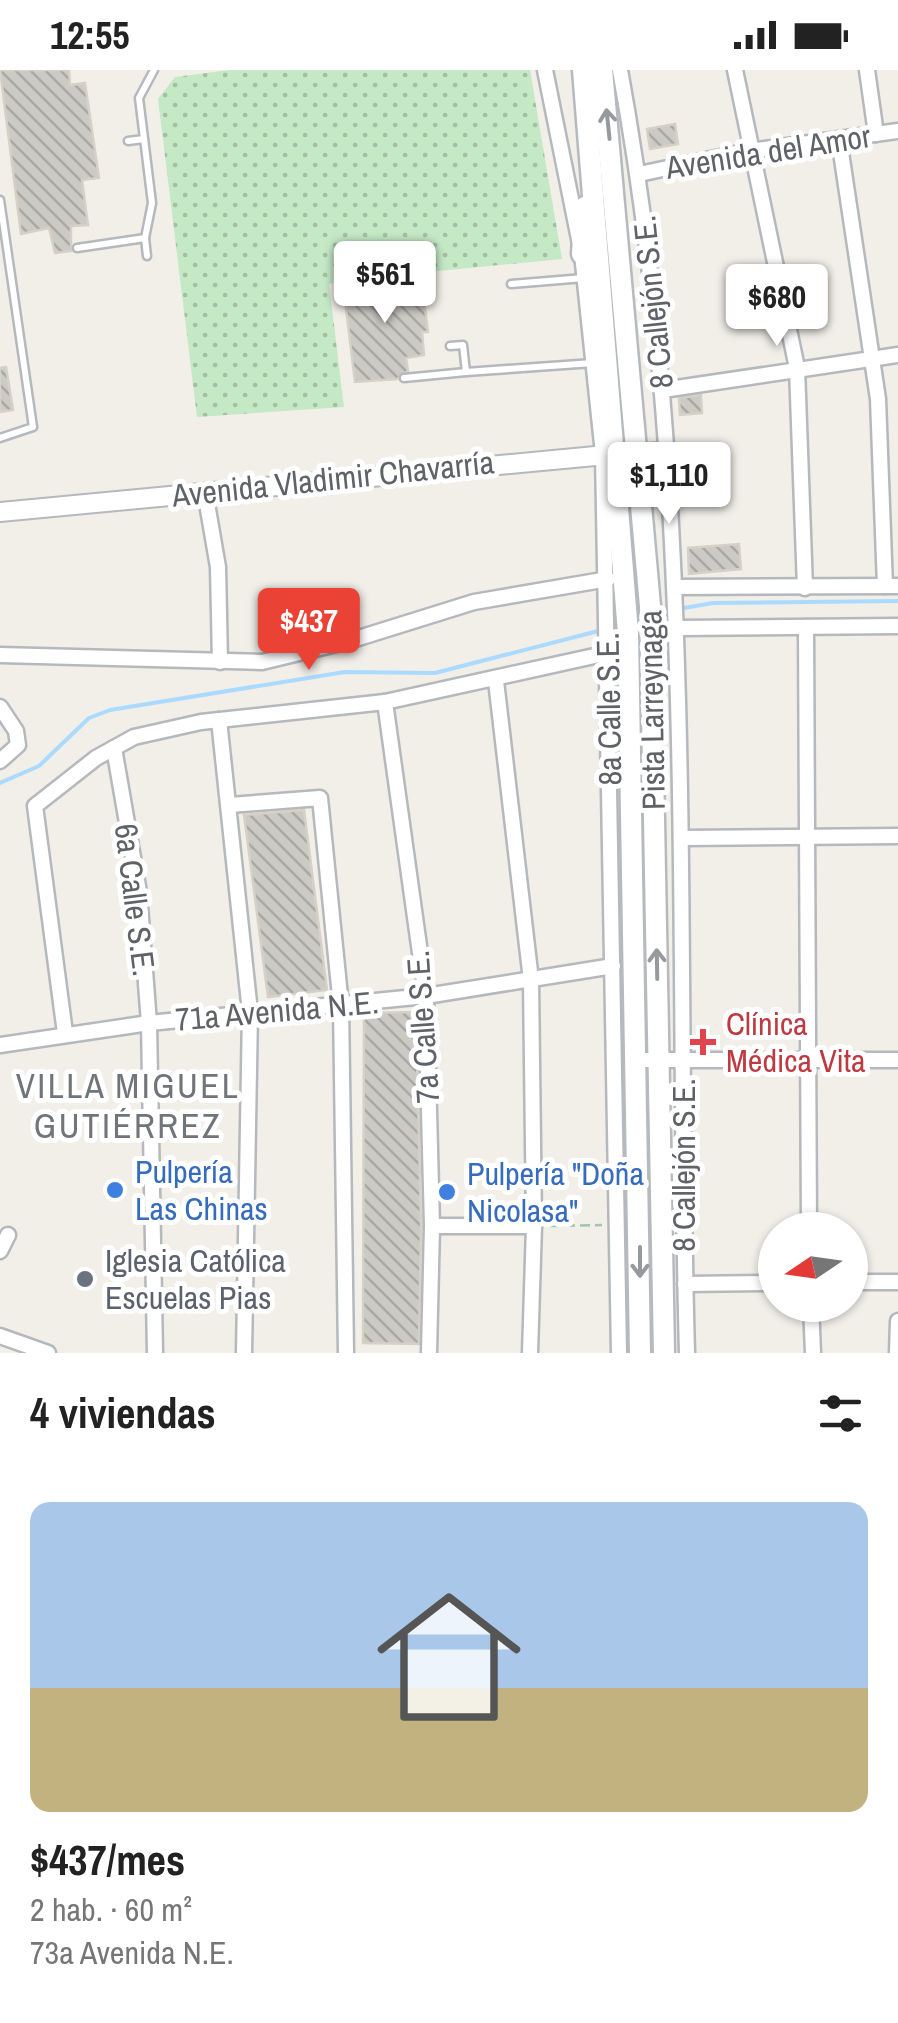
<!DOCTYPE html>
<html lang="es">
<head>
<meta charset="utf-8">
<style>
  :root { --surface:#fff; --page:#f6f6f6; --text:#222; --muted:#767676; --accent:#ea4335 }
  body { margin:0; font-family:"Archivo Narrow",sans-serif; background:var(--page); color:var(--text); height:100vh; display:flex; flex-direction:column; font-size:38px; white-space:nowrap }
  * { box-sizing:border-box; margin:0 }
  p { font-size:32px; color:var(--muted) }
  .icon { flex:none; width:55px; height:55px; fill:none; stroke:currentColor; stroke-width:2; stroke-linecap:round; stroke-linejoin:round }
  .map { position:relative; height:1283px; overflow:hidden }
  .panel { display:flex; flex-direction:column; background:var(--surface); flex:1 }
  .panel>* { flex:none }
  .needle { width:65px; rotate:257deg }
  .buttons { position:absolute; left:758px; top:1142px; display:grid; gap:20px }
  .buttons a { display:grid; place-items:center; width:110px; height:110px; border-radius:50%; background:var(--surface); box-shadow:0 2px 8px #0004; font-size:50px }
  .price { position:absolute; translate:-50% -85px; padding:0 22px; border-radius:10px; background:#fff; color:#222; font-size:32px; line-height:65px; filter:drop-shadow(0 2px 5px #0008) }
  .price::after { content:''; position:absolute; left:50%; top:60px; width:30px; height:22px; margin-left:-15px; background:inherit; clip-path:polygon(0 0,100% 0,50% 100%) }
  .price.selected { background:var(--accent); color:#fff }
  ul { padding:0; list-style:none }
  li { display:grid; align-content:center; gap:20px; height:530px; padding:0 30px }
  li span { display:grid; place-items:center; height:310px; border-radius:20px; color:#555 }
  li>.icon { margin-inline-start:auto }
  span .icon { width:180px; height:180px; fill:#fffc; stroke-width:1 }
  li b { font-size:42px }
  h2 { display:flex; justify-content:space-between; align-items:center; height:120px; padding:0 30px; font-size:42px }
  .status { display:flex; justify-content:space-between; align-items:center; height:70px; padding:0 50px; background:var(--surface); direction:ltr }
  .status svg { height:28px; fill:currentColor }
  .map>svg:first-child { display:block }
  .grass { fill:url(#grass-dots) }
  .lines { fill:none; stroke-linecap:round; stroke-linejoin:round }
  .stream { stroke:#aadaff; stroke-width:4 }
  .building { fill:url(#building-back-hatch); stroke:#d6d1c6; stroke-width:2.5 }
  .service-casing { stroke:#b5b8bc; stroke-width:11 }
  .minor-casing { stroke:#b5b8bc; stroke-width:19 }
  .tertiary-casing { stroke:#b5b8bc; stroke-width:22 }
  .secondary-casing { stroke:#b6babf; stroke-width:25 }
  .path { stroke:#9cc7a9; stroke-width:2.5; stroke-dasharray:10 5; stroke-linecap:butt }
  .service { stroke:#fff; stroke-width:6 }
  .minor { stroke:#fff; stroke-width:14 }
  .tertiary { stroke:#fff; stroke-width:18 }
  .secondary { stroke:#fff; stroke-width:20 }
  .oneway { stroke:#979a9d }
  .health-dot { fill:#e0444e; stroke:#fff; stroke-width:4 }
  .shop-dot { fill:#3f7fe0; stroke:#fff; stroke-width:4 }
  .worship-dot { fill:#6b7280; stroke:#fff; stroke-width:4 }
  .labels { text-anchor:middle; stroke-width:10; stroke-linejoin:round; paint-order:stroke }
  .street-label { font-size:32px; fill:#5f6368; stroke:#fff }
  .health-label { font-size:32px; fill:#be3a42; stroke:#fff; text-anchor:start }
  .shop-label { font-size:32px; fill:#366cbe; stroke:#fff; text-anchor:start }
  .worship-label { font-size:32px; fill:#5b616d; stroke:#fff; text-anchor:start }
  .neighbourhood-label { font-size:35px; letter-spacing:2.5px; fill:#70757a; stroke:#fff }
</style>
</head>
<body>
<div class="status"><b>12:55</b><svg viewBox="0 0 49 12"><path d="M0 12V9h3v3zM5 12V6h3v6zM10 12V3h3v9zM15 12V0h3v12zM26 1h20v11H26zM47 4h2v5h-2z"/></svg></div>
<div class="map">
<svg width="898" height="1283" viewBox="0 0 898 1283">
  <defs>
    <pattern id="grass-dots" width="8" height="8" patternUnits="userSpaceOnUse" patternTransform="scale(2.5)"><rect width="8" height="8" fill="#c5e8c5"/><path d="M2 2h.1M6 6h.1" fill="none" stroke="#a3c0a4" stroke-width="1.8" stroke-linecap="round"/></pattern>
    <pattern id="building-back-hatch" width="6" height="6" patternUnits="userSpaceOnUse" patternTransform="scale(2.5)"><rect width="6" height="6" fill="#cccac5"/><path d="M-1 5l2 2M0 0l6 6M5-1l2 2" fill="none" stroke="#a9a8a4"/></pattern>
  </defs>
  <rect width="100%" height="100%" fill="#f1efe8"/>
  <polygon class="grass" points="230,0 530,0 562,189 428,202 425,196 417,196 414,202 378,203 329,214 344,337 197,347 158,29 175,7"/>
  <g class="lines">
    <g class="stream">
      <polyline points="678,539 713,533 898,531"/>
      <polyline points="0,713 39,696 89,648 110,640 345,602 435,603 602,560"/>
    </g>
  </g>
  <g class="building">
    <polygon points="0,0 69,0 70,15 85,13 99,108 82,110 88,155 71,156 71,181 55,183 49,158 21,164"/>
    <polygon points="675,54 678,74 650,79 647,59"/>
    <polygon points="421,205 428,262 422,262 424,285 406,288 408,301 397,309 355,312 343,214"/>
    <polygon points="6,297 13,340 0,342 0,298"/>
    <polygon points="701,325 702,343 680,345 679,328"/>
    <polygon points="739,474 741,499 689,504 688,478"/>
    <polygon points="304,740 327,920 268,927 244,745"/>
    <polygon points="416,942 421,1156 419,1274 363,1273 364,943"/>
  </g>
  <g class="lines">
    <defs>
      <g id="service">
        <polyline points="128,71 144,69"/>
        <polyline points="0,130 33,357 0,368"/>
        <polyline points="77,178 145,168"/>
        <polyline points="147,186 145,168 152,133 139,28 154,0"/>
        <polyline points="511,214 584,208"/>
        <polyline points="450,276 463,275 466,302 593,293"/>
        <polyline points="404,308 466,302"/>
      </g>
      <g id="minor">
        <polyline points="545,0 582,184 603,384 619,1283"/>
        <path d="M 620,0 C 698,425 675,854 687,1283"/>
        <polyline points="735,0 797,298 805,518"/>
        <polyline points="867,0 876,64"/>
        <polyline points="839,69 878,329 885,516"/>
        <polyline points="639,104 749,81 898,61"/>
        <polyline points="663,320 898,285"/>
        <polyline points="639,382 667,380"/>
        <polyline points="205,422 218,497 220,592"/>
        <polyline points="676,517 898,516"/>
        <polyline points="806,557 809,1160"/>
        <polyline points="679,558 898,556"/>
        <polyline points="0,585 262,592 349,571 474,532 608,509"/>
        <polyline points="496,611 531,910 534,1156 530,1283"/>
        <polyline points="385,632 426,926 432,1156 429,1283"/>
        <polyline points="0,637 16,661 18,675 0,691"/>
        <polyline points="219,650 250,942 244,1283"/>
        <polyline points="114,678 139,822 149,953 155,1283"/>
        <polyline points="230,735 320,728 341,936 346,1283"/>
        <polyline points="684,768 898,766"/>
        <polyline points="65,963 35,736 96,688 134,667 201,652 385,632 608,583"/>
        <polyline points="0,975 149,953 426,926 613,896"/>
        <polyline points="639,990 898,990"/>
        <polyline points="432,1156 534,1156"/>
        <polyline points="0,1181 8,1165"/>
        <polyline points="850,1212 898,1212"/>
        <polyline points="685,1214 775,1213"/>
        <polyline points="811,1235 813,1283"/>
        <polyline points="0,1266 48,1283"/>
        <polyline points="897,1283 898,1251"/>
      </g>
      <polyline id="tertiary" points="0,442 627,383"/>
      <g id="secondary">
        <polyline points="583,0 628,563 640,1283"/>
        <polyline points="602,0 650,536 664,1283"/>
        <polyline points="582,184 585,137"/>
      </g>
    </defs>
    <use href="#service" class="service-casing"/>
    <use href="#minor" class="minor-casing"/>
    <use href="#tertiary" class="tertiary-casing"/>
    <use href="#secondary" class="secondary-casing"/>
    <polyline class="path" points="550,1156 602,1155"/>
    <use href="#service" class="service"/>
    <use href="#minor" class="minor"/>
    <use href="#tertiary" class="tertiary"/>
    <use href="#secondary" class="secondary"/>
  </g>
  <defs><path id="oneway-shaft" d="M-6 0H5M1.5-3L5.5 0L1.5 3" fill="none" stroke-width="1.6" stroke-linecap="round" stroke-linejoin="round" transform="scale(2.5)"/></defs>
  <g class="oneway">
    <use href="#oneway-shaft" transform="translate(608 54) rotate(-96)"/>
    <use href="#oneway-shaft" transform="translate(657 894) rotate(-91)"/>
    <use href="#oneway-shaft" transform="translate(640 1192) rotate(90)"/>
  </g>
  <path class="health-dot" d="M698 957h10v10h10v10h-10v10h-10v-10h-10v-10h10z"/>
  <g class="shop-dot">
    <circle cx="115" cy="1120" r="10"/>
    <circle cx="447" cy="1122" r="10"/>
  </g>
  <circle class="worship-dot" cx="85" cy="1209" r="10"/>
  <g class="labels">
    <g class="street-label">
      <text transform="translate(768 82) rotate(-9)" y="11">Avenida del Amor</text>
      <text transform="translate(653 232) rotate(-96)" y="11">8 Callejón S.E.</text>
      <text transform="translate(333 409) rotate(-6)" y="11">Avenida Vladimir Chavarría</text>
      <text transform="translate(609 639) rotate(-91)" y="11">8a Calle S.E.</text>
      <text transform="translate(652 640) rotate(-91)" y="11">Pista Larreynaga</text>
      <text transform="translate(135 830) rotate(83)" y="11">6a Calle S.E.</text>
      <text transform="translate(277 941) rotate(-5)" y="11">71a Avenida N.E.</text>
      <text transform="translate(423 957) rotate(-94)" y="11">7a Calle S.E.</text>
      <text transform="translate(684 1095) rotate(-90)" y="11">8 Callejón S.E.</text>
    </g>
    <g class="health-label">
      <text x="726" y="965">Clínica<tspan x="726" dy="37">Médica Vita</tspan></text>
    </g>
    <g class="shop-label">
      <text x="135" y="1113">Pulpería<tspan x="135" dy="37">Las Chinas</tspan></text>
      <text x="467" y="1115">Pulpería "Doña<tspan x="467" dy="37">Nicolasa"</tspan></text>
    </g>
    <g class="worship-label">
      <text x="105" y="1202">Iglesia Católica<tspan x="105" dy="37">Escuelas Pias</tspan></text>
    </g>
    <g class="neighbourhood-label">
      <text x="128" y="1028">VILLA MIGUEL<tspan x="128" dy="40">GUTIÉRREZ</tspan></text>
    </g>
  </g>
</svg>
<div class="buttons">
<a><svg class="needle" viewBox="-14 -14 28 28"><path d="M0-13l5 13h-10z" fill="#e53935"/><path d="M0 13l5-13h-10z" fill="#767676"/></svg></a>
</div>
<b class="price" style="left:385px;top:256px">$561</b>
<b class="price" style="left:777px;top:279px">$680</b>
<b class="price" style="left:669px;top:457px">$1,110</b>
<b class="price selected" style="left:309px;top:603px">$437</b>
</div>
<section class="panel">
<h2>4 viviendas<svg class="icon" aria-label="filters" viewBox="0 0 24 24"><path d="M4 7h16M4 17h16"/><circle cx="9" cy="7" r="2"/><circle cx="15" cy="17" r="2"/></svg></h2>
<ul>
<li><span style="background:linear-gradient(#a9c7e8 60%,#c2b280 0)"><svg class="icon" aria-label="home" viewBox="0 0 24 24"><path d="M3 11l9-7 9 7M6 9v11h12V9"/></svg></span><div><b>$437/mes</b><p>2 hab. · 60 m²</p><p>73a Avenida N.E.</p></div></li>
</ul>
</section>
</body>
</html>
